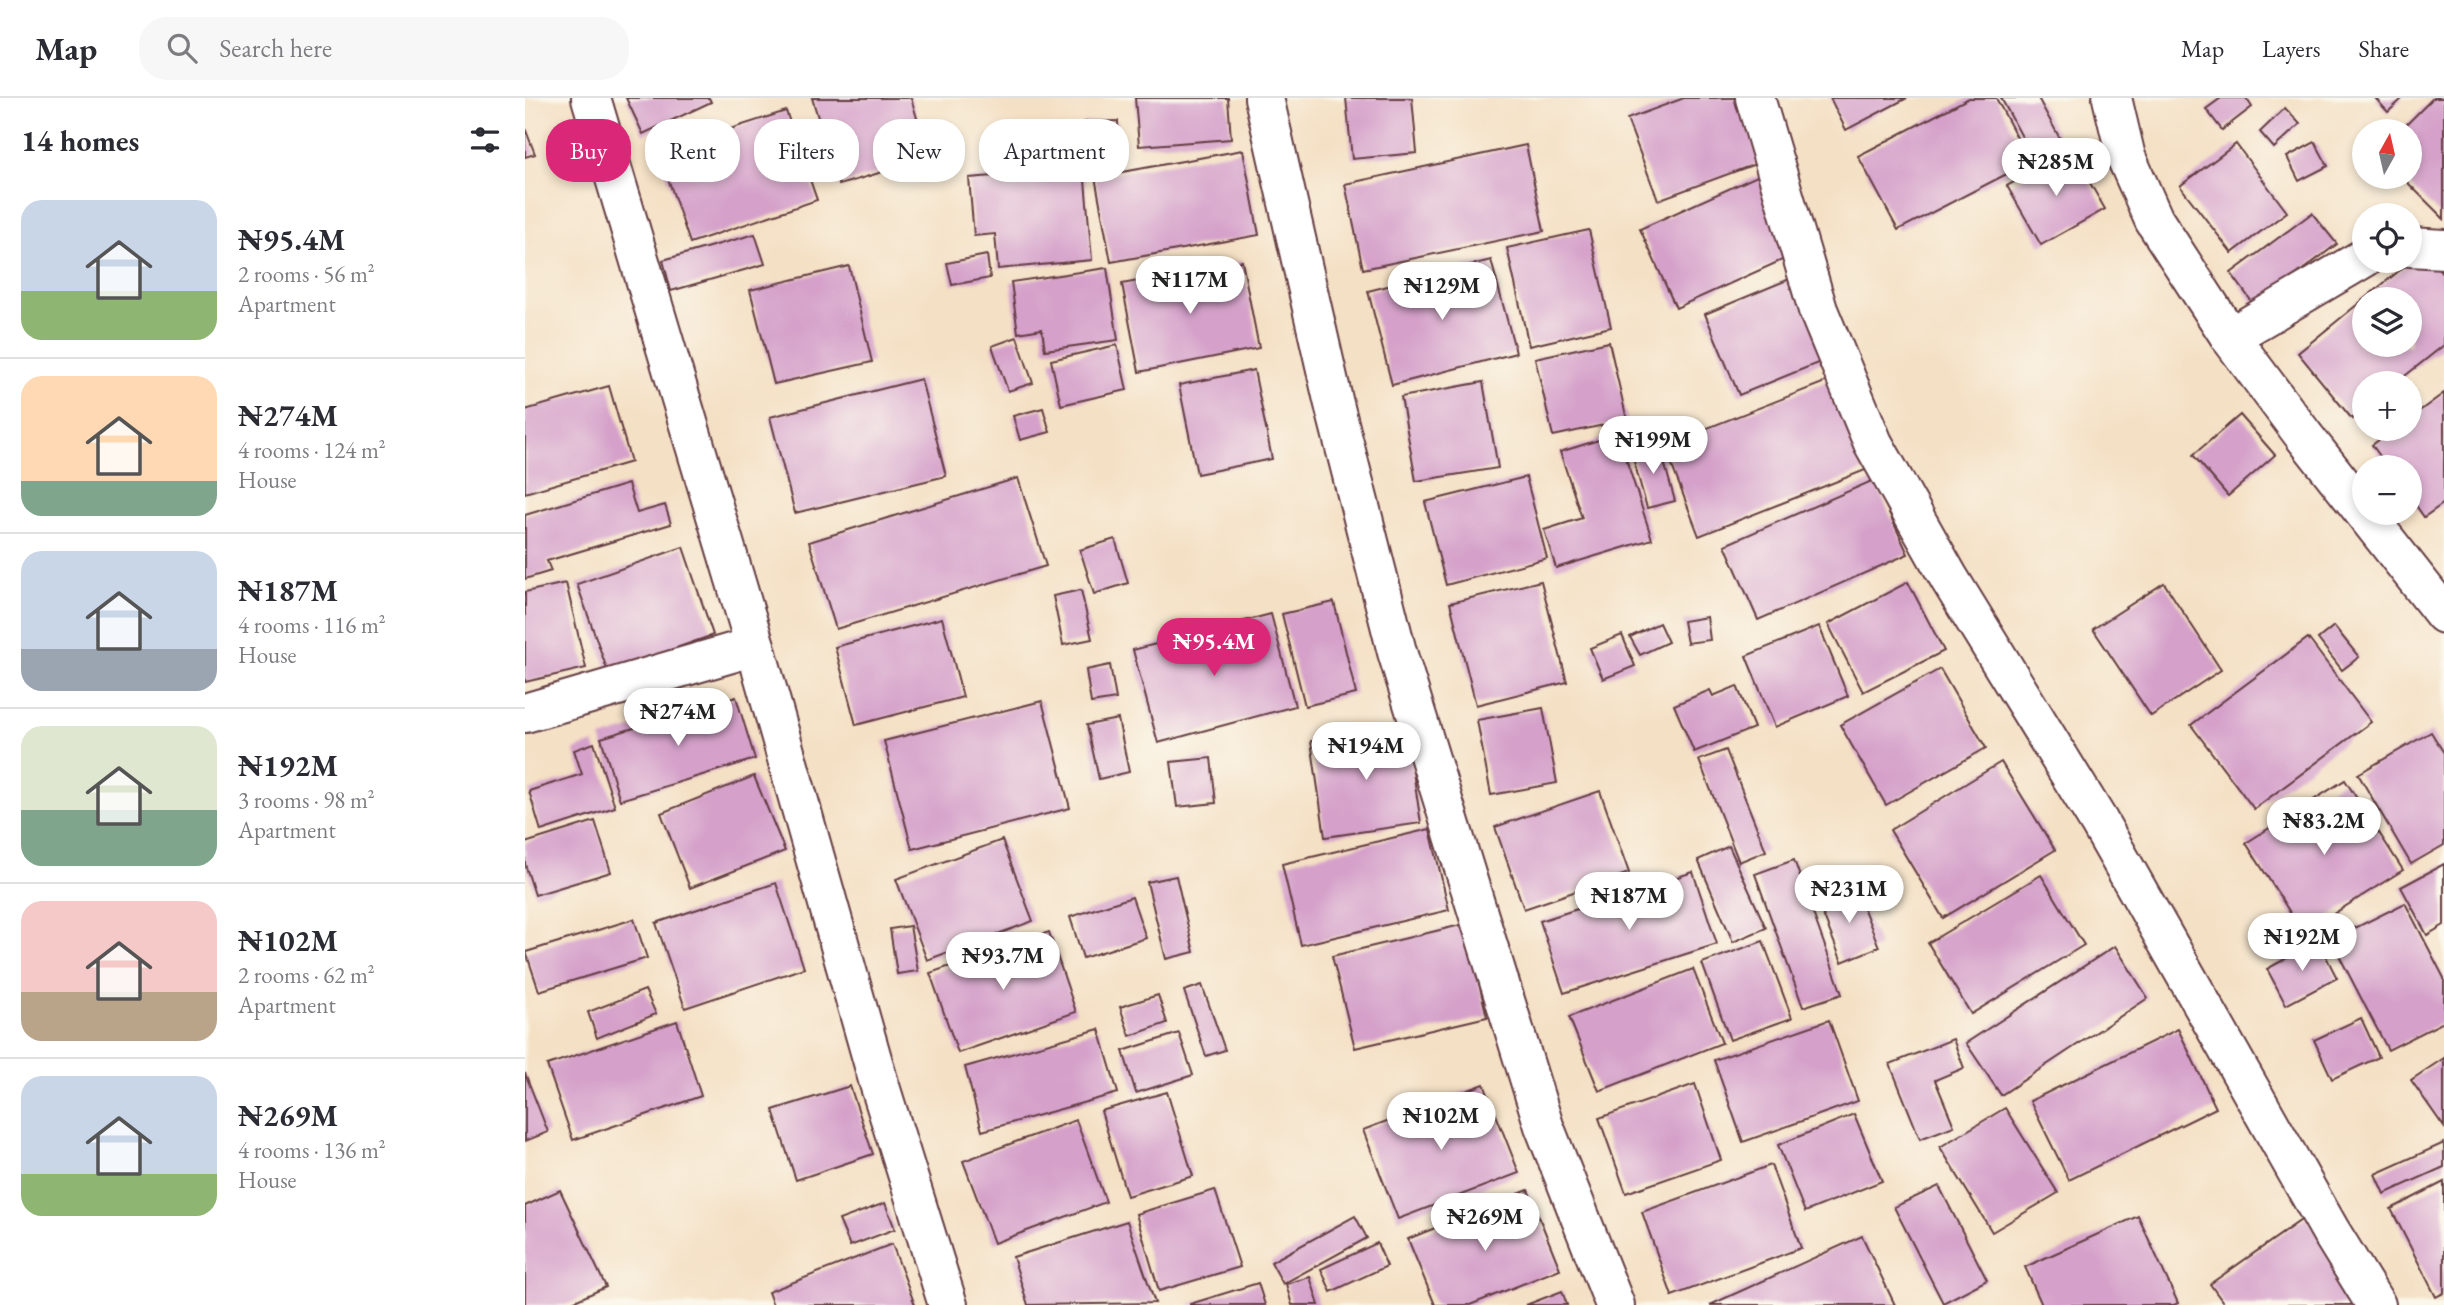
<!DOCTYPE html>
<html lang="en">
<head>
<meta charset="utf-8">
<style>
  :root { --surface:#fff; --page:#f7f7f7; --text:#2b2b33; --muted:#7c7c81; --line:#e1e1e2; --accent:#db2777 }
  body { margin:0; font-family:"EB Garamond",serif; background:var(--page); color:var(--text); height:100vh; display:flex; flex-direction:column; font-size:26px; white-space:nowrap }
  * { box-sizing:border-box; margin:0 }
  p { font-size:23px; color:var(--muted) }
  .icon { flex:none; width:38px; height:38px; fill:none; stroke:currentColor; stroke-width:2; stroke-linecap:round; stroke-linejoin:round }
  .map { position:relative; flex:1; overflow:hidden }
  .details { display:flex; flex-direction:column; background:var(--surface); width:525px }
  .details>* { flex:none }
  .hud { position:absolute; left:21px; top:21px; width:665px; height:63px; display:flex; gap:14px }
  .needle { width:46px; rotate:8deg }
  .buttons { position:absolute; left:1827px; top:21px; display:grid; gap:14px }
  .buttons a { display:grid; place-items:center; width:70px; height:70px; border-radius:50%; background:var(--surface); box-shadow:0 4px 10px #0003; font-size:35px }
  .price { position:absolute; translate:-50% -60px; padding:0 16px; border-radius:24px; background:#fff; color:#222; font-size:23px; line-height:46px; filter:drop-shadow(0 2px 4px #0008) }
  .price::after { content:''; position:absolute; left:50%; top:42px; width:21px; height:16px; margin-left:-10px; background:inherit; clip-path:polygon(0 0,100% 0,50% 100%) }
  .price.on { background:var(--accent); color:#fff }
  ul { padding:0; list-style:none }
  li { display:flex; align-items:center; gap:21px; height:175px; padding:0 21px }
  li+li { border-top:2px solid var(--line) }
  li span { display:grid; place-items:center; flex:none; width:196px; height:140px; border-radius:21px; color:#555 }
  li>.icon { margin-inline-start:auto }
  span .icon { width:84px; height:84px; fill:#fffc; stroke-width:1 }
  li b { font-size:30px }
  h2 { display:flex; justify-content:space-between; align-items:center; height:84px; padding:0 21px; font-size:30px }
  .pill { padding:0 24px; border-radius:28px; background:var(--surface); box-shadow:0 4px 10px #0003; font-size:24px; line-height:63px }
  .pill.on { background:var(--accent); color:#fff }
  header { display:flex; align-items:center; gap:42px; box-sizing:border-box; height:98px; padding:0 35px; background:var(--surface); border-bottom:2px solid var(--line) }
  header strong { font-size:33px }
  nav { display:flex; gap:38px; margin-inline-start:auto; font-size:24px }
  .search { width:490px; height:63px; background:var(--page); display:flex; align-items:center; gap:18px; box-sizing:border-box; padding:0 24px; border-radius:28px; color:var(--muted); font-size:26px }
  main { display:flex; flex:1; min-height:0 }
  .map>svg:first-child { display:block }
  .building { fill:#d5a1ca }
  .lines { fill:none; stroke-linecap:round; stroke-linejoin:round }
  .minor-casing { stroke:#643c42; stroke-width:42 }
  .minor { stroke:#fff; stroke-width:38 }
</style>
</head>
<body>
<header>
<strong>Map</strong>
<div class="search"><svg class="icon" aria-label="search" viewBox="0 0 24 24"><circle cx="10" cy="10" r="6"/><path d="M15 15l6 6"/></svg>Search here</div>
<nav><a>Map</a><a>Layers</a><a>Share</a></nav>
</header>
<main>
<section class="details">
<h2>14 homes<svg class="icon" aria-label="filters" viewBox="0 0 24 24"><path d="M4 7h16M4 17h16"/><circle cx="9" cy="7" r="2"/><circle cx="15" cy="17" r="2"/></svg></h2>
<ul>
<li><span style="background:linear-gradient(#c9d6e8 65%,#8fb573 0)"><svg class="icon" aria-label="home" viewBox="0 0 24 24"><path d="M3 11l9-7 9 7M6 9v11h12V9"/></svg></span><div><b>₦95.4M</b><p>2 rooms · 56 m²</p><p>Apartment</p></div></li>
<li><span style="background:linear-gradient(#ffd9b3 75%,#7fa58c 0)"><svg class="icon" aria-label="home" viewBox="0 0 24 24"><path d="M3 11l9-7 9 7M6 9v11h12V9"/></svg></span><div><b>₦274M</b><p>4 rooms · 124 m²</p><p>House</p></div></li>
<li><span style="background:linear-gradient(#c9d6e8 70%,#9aa5b1 0)"><svg class="icon" aria-label="home" viewBox="0 0 24 24"><path d="M3 11l9-7 9 7M6 9v11h12V9"/></svg></span><div><b>₦187M</b><p>4 rooms · 116 m²</p><p>House</p></div></li>
<li><span style="background:linear-gradient(#dfe7d0 60%,#7fa58c 0)"><svg class="icon" aria-label="home" viewBox="0 0 24 24"><path d="M3 11l9-7 9 7M6 9v11h12V9"/></svg></span><div><b>₦192M</b><p>3 rooms · 98 m²</p><p>Apartment</p></div></li>
<li><span style="background:linear-gradient(#f6c9c9 65%,#b9a48a 0)"><svg class="icon" aria-label="home" viewBox="0 0 24 24"><path d="M3 11l9-7 9 7M6 9v11h12V9"/></svg></span><div><b>₦102M</b><p>2 rooms · 62 m²</p><p>Apartment</p></div></li>
<li><span style="background:linear-gradient(#c9d6e8 70%,#8fb573 0)"><svg class="icon" aria-label="home" viewBox="0 0 24 24"><path d="M3 11l9-7 9 7M6 9v11h12V9"/></svg></span><div><b>₦269M</b><p>4 rooms · 136 m²</p><p>House</p></div></li>
</ul>
</section>
<div class="map">
<svg width="1919" height="1207" viewBox="0 0 1919 1207">
  <rect width="100%" height="100%" fill="#fbf7ec"/>
  <filter id="ink" filterUnits="userSpaceOnUse"><feTurbulence type="fractalNoise" baseFrequency=".0143" numOctaves="2"/><feDisplacementMap in="SourceGraphic" scale="14" xChannelSelector="R" yChannelSelector="G"/><feConvolveMatrix kernelMatrix="1 2 1 2 8 2 1 2 1" color-interpolation-filters="sRGB"/></filter>
  <filter id="wash" filterUnits="userSpaceOnUse"><feTurbulence type="fractalNoise" baseFrequency=".00686" numOctaves="4" result="noise"/><feDisplacementMap in="SourceGraphic" scale="28" xChannelSelector="R" yChannelSelector="G"/><feGaussianBlur stdDeviation="1.57" result="paint"/><feColorMatrix in="noise" values="0 0 0 0 0 0 0 0 0 0 0 0 0 0 0 0 0 1.4 0 .05"/><feComposite in="paint" operator="in"/></filter>
  <g filter="url(#wash)">
    <rect width="100%" height="100%" fill="#f4e0c4"/>
    <g id="blocks">
      <g class="building">
        <polygon points="101,0 184,0 186,4 118,36"/>
        <polygon points="287,0 386,0 404,60 314,87"/>
        <polygon points="610,0 703,0 706,41 614,48"/>
        <polygon points="821,0 887,0 892,55 827,61"/>
        <polygon points="1159,0 1211,0 1236,64 1133,102 1102,21"/>
        <polygon points="1305,0 1382,0 1321,32"/>
        <polygon points="1444,0 1471,0 1505,64 1373,132 1333,58"/>
        <polygon points="1476,0 1513,0 1539,48 1510,63"/>
        <polygon points="1696,0 1721,0 1727,9 1697,32 1681,11"/>
        <polygon points="1850,0 1878,0 1863,14"/>
        <polygon points="1908,0 1919,0 1919,121 1877,79 1885,79 1885,33 1875,33"/>
        <polygon points="1760,10 1775,26 1749,50 1735,34"/>
        <polygon points="261,13 292,102 165,145 134,54"/>
        <polygon points="593,23 594,57 562,59 560,24"/>
        <polygon points="0,30 10,56 0,59"/>
        <polygon points="1790,44 1803,68 1774,83 1762,59"/>
        <polygon points="1711,46 1762,114 1707,155 1655,88"/>
        <polygon points="1001,47 1019,133 838,171 820,86"/>
        <polygon points="718,52 734,137 586,164 570,79"/>
        <polygon points="1546,52 1580,111 1516,147 1482,88"/>
        <polygon points="559,71 567,162 473,171 470,136 449,138 444,80"/>
        <polygon points="1241,74 1277,153 1151,210 1115,131"/>
        <polygon points="1787,115 1812,146 1730,208 1706,175"/>
        <polygon points="1064,132 1086,229 1004,248 982,150"/>
        <polygon points="230,136 240,166 146,193 138,162"/>
        <polygon points="1899,153 1919,177 1919,247 1871,285 1839,285 1839,311 1827,321 1773,255 1839,201 1839,247 1885,247 1885,201 1839,201"/>
        <polygon points="462,157 465,180 427,187 422,165"/>
        <polygon points="966,162 991,255 867,287 843,193"/>
        <polygon points="717,163 734,250 614,274 597,186"/>
        <polygon points="324,168 347,264 249,286 225,192"/>
        <polygon points="582,170 593,242 520,252 517,231 493,235 486,184"/>
        <polygon points="1291,170 1325,252 1214,297 1180,216"/>
        <polygon points="492,239 508,285 483,293 467,248"/>
        <polygon points="1084,244 1102,322 1028,338 1010,260"/>
        <polygon points="592,247 602,292 536,307 526,262"/>
        <polygon points="729,272 747,361 672,376 654,287"/>
        <polygon points="1318,277 1353,367 1174,438 1139,347"/>
        <polygon points="396,281 421,378 270,415 245,319"/>
        <polygon points="958,284 973,370 891,383 876,299"/>
        <polygon points="84,288 106,364 0,395 0,312"/>
        <polygon points="1919,295 1919,405 1899,419 1885,399 1885,369 1863,369 1847,347 1869,331 1885,331 1885,320"/>
        <polygon points="518,310 525,334 495,342 488,318"/>
        <polygon points="1715,317 1750,357 1703,398 1668,357"/>
        <polygon points="1093,336 1127,441 1031,470 1019,432 1057,420 1035,354"/>
        <polygon points="1134,346 1150,403 1122,410 1106,353"/>
        <polygon points="1001,379 1022,460 921,487 900,404"/>
        <polygon points="493,380 521,468 311,531 284,444"/>
        <polygon points="1349,382 1383,456 1233,522 1200,447"/>
        <polygon points="103,386 112,415 140,407 146,426 22,463 26,473 0,481 0,417"/>
        <polygon points="590,441 603,485 569,496 555,452"/>
        <polygon points="158,449 188,537 83,574 52,486"/>
        <polygon points="1016,483 1042,584 951,607 925,505"/>
        <polygon points="1383,484 1419,553 1338,594 1303,526"/>
        <polygon points="41,485 61,570 0,584 0,494"/>
        <polygon points="1639,485 1696,572 1626,618 1568,531"/>
        <polygon points="556,492 567,541 538,547 528,498"/>
        <polygon points="809,504 831,596 780,608 757,516"/>
        <polygon points="746,516 770,608 633,645 608,552"/>
        <polygon points="1182,519 1185,542 1162,545 1158,523"/>
        <polygon points="417,520 438,599 331,627 310,549"/>
        <polygon points="1134,525 1143,544 1115,557 1105,539"/>
        <polygon points="1294,528 1323,598 1250,629 1221,558"/>
        <polygon points="1809,528 1834,559 1817,572 1793,541"/>
        <polygon points="1097,537 1110,568 1078,581 1065,550"/>
        <polygon points="1783,540 1846,624 1729,711 1666,627"/>
        <polygon points="585,567 591,601 566,605 561,572"/>
        <polygon points="1415,571 1461,650 1361,707 1315,627"/>
        <polygon points="1212,588 1229,630 1169,654 1149,607 1185,592 1188,598"/>
        <polygon points="211,599 230,661 95,702 76,640"/>
        <polygon points="517,603 545,710 387,751 359,643"/>
        <polygon points="1018,610 1032,685 966,697 952,622"/>
        <polygon points="593,621 604,674 574,681 562,627"/>
        <polygon points="881,629 896,725 800,739 786,643"/>
        <polygon points="1906,634 1919,655 1919,747 1886,766 1833,676"/>
        <polygon points="69,645 90,709 16,733 4,693 57,676 49,652"/>
        <polygon points="1201,652 1241,753 1214,764 1174,662"/>
        <polygon points="686,660 691,705 652,709 646,664"/>
        <polygon points="1476,664 1530,752 1418,820 1365,732"/>
        <polygon points="229,678 260,753 165,790 136,715"/>
        <polygon points="1820,682 1878,772 1778,835 1721,745"/>
        <polygon points="1075,693 1104,775 999,811 970,729"/>
        <polygon points="70,723 86,774 10,797 0,766 0,745"/>
        <polygon points="905,731 924,812 776,847 757,766"/>
        <polygon points="477,742 508,823 402,862 371,781"/>
        <polygon points="1204,748 1241,830 1208,844 1173,762"/>
        <polygon points="1269,762 1317,896 1278,909 1230,776"/>
        <polygon points="1919,766 1919,827 1902,837 1876,789"/>
        <polygon points="1168,774 1192,846 1039,895 1015,823"/>
        <polygon points="1516,777 1559,847 1446,916 1403,845"/>
        <polygon points="651,778 669,854 641,861 622,784"/>
        <polygon points="251,785 279,870 160,910 131,825"/>
        <polygon points="1330,789 1354,849 1317,864 1293,804"/>
        <polygon points="607,799 621,840 558,860 545,819"/>
        <polygon points="1880,805 1919,880 1919,924 1863,952 1806,842"/>
        <polygon points="109,821 122,860 14,893 1,854"/>
        <polygon points="940,826 962,919 830,950 807,858"/>
        <polygon points="385,828 393,873 372,876 365,831"/>
        <polygon points="524,834 551,914 433,955 405,875"/>
        <polygon points="1238,843 1267,920 1205,942 1177,865"/>
        <polygon points="1793,843 1812,880 1761,907 1742,871"/>
        <polygon points="1590,848 1623,900 1476,997 1441,945"/>
        <polygon points="1168,871 1197,945 1074,993 1044,919"/>
        <polygon points="677,887 700,952 681,958 659,893"/>
        <polygon points="120,892 131,916 72,940 63,914"/>
        <polygon points="633,897 642,925 605,938 595,909"/>
        <polygon points="1836,920 1854,959 1807,981 1789,942"/>
        <polygon points="1304,922 1333,1003 1218,1044 1189,962"/>
        <polygon points="152,923 176,998 48,1042 22,967"/>
        <polygon points="574,931 593,995 457,1033 440,969"/>
        <polygon points="1653,931 1691,1010 1544,1082 1505,1003"/>
        <polygon points="654,935 668,977 611,995 598,953"/>
        <polygon points="1428,941 1439,970 1410,982 1429,1028 1395,1041 1365,966"/>
        <polygon points="1919,960 1919,1029 1886,982"/>
        <polygon points="0,975 23,1034 0,1043"/>
        <polygon points="959,986 994,1075 873,1121 838,1032"/>
        <polygon points="1170,986 1196,1062 1101,1095 1074,1020"/>
        <polygon points="325,988 348,1056 271,1082 248,1012"/>
        <polygon points="642,994 668,1078 602,1098 576,1013"/>
        <polygon points="1480,1010 1533,1095 1467,1134 1415,1049"/>
        <polygon points="1329,1016 1357,1083 1280,1114 1253,1047"/>
        <polygon points="551,1022 581,1104 469,1145 438,1063"/>
        <polygon points="1919,1045 1919,1069 1859,1096 1850,1076"/>
        <polygon points="1246,1067 1276,1150 1147,1198 1117,1114"/>
        <polygon points="1919,1084 1919,1195 1911,1199 1866,1111"/>
        <polygon points="1414,1088 1462,1182 1418,1205 1369,1109"/>
        <polygon points="35,1092 81,1189 41,1207 0,1207 0,1108"/>
        <polygon points="690,1092 715,1169 634,1193 611,1116"/>
        <polygon points="1003,1092 1035,1171 945,1207 910,1207 883,1141"/>
        <polygon points="360,1105 370,1131 325,1148 314,1122"/>
        <polygon points="830,1118 842,1140 758,1186 746,1164"/>
        <polygon points="1613,1118 1653,1205 1649,1207 1517,1207 1500,1169"/>
        <polygon points="1782,1118 1845,1207 1700,1207 1685,1186"/>
        <polygon points="602,1123 630,1205 503,1207 488,1159"/>
        <polygon points="1337,1138 1370,1207 1185,1207"/>
        <polygon points="852,1145 862,1168 806,1194 796,1171"/>
        <polygon points="367,1146 390,1207 248,1207 243,1194"/>
        <polygon points="785,1179 794,1207 767,1207 761,1186"/>
        <polygon points="733,1185 740,1207 665,1207 665,1206"/>
        <polygon points="1037,1193 1042,1207 1001,1207"/>
      </g>
    </g>
  </g>
  <g filter="url(#ink)">
    <use href="#blocks" fill-opacity="0" stroke="#643c42" stroke-width="2"/>
    <g class="lines">
      <defs>
        <g id="minor">
          <polyline points="66,0 230,548 353,982 423,1207"/>
          <polyline points="739,0 808,302 872,554 1019,1028 1090,1207"/>
          <polyline points="1230,0 1293,212 1348,345 1424,480 1574,724 1806,1134 1851,1207"/>
          <polyline points="1587,0 1601,59 1629,122 1705,239 1779,338 1919,516"/>
          <polyline points="1885,149 1919,151"/>
          <polyline points="1705,239 1839,160"/>
          <polyline points="0,615 230,548"/>
        </g>
      </defs>
      <use href="#minor" class="minor-casing"/>
      <use href="#minor" class="minor"/>
    </g>
  </g>
</svg>
<div class="buttons">
<a><svg class="needle" viewBox="-14 -14 28 28"><path d="M0-13l5 13h-10z" fill="#e53935"/><path d="M0 13l5-13h-10z" fill="#7c7c81"/></svg></a>
<a><svg class="icon" aria-label="locate" viewBox="0 0 24 24"><circle cx="12" cy="12" r="6"/><path d="M12 2v4M12 18v4M2 12h4M18 12h4"/></svg></a>
<a><svg class="icon" aria-label="layers" viewBox="0 0 24 24"><path d="M12 4l9 5-9 5-9-5zM3 14l9 5 9-5"/></svg></a>
<a>+</a>
<a>−</a>
</div>
<b class="price" style="left:1531px;top:100px">₦285M</b>
<b class="price" style="left:665px;top:218px">₦117M</b>
<b class="price" style="left:917px;top:224px">₦129M</b>
<b class="price" style="left:1128px;top:378px">₦199M</b>
<b class="price on" style="left:689px;top:580px">₦95.4M</b>
<b class="price" style="left:153px;top:650px">₦274M</b>
<b class="price" style="left:841px;top:684px">₦194M</b>
<b class="price" style="left:1799px;top:759px">₦83.2M</b>
<b class="price" style="left:1324px;top:827px">₦231M</b>
<b class="price" style="left:1104px;top:834px">₦187M</b>
<b class="price" style="left:1777px;top:875px">₦192M</b>
<b class="price" style="left:478px;top:894px">₦93.7M</b>
<b class="price" style="left:916px;top:1054px">₦102M</b>
<b class="price" style="left:960px;top:1155px">₦269M</b>
<div class="hud">
<a class="pill on">Buy</a>
<a class="pill">Rent</a>
<a class="pill">Filters</a>
<a class="pill">New</a>
<a class="pill">Apartment</a>
</div>
</div>
</main>
</body>
</html>
